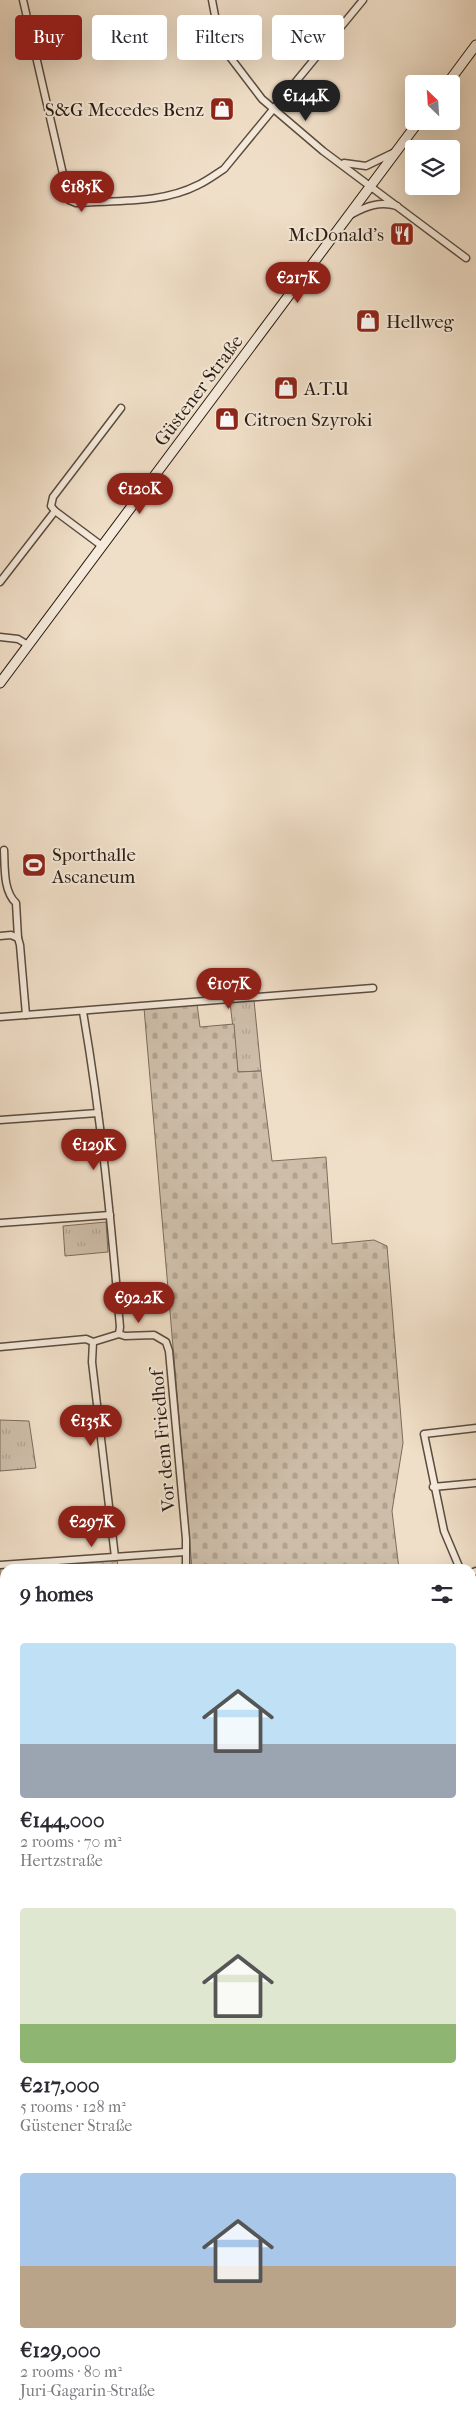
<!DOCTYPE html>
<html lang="en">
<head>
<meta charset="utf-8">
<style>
  :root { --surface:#fff; --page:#f7f7f7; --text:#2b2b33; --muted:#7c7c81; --accent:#8f2418 }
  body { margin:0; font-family:"IM FELL French Canon",serif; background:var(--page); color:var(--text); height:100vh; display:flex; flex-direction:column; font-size:19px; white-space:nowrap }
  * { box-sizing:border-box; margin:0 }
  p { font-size:16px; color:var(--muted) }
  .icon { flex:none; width:28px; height:28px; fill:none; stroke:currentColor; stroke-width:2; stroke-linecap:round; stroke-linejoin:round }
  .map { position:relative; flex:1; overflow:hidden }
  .panel { position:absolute; left:0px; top:1564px; width:476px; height:866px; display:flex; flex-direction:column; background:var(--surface); border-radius:15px 15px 0 0; box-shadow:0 5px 20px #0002 }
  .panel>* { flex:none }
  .top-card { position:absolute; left:15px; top:15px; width:446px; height:45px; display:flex; gap:10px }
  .needle { width:32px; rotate:335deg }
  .tools { position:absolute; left:405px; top:75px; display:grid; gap:10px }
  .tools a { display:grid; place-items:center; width:55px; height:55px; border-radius:5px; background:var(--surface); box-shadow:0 5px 20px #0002; font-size:25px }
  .price { position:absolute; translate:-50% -42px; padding:0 11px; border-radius:18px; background:var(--accent); color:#fff; font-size:16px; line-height:32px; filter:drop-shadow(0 1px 2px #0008) }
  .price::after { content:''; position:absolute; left:50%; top:30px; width:15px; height:11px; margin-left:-8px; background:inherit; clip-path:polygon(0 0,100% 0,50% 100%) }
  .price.on { background:#222; color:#fff }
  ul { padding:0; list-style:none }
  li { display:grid; align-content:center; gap:10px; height:265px; padding:0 20px }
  li span { display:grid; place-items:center; height:155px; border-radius:5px; color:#555 }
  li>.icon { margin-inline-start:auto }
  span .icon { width:90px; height:90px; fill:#fffc; stroke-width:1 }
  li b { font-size:21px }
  h2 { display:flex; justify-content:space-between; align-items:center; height:60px; padding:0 20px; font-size:21px }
  .tag { padding:0 18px; border-radius:5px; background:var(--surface); box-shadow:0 5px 20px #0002; font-size:18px; line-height:45px }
  .tag.on { background:var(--accent); color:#fff }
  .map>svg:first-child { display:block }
  .grass { fill:url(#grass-tufts); stroke:#7c6c5c }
  .cemetery { fill:url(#cemetery-stones); stroke:#7c6c5c }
  .garden { fill:url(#garden-dots); stroke:#7c6c5c }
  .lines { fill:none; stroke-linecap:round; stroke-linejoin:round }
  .stream { stroke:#796859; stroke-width:2 }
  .river { stroke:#ad9c89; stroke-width:10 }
  .minor-casing { stroke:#5c4c3e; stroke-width:9 }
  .tertiary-casing { stroke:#5c4c3e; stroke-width:10 }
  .secondary-casing { stroke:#2a1b10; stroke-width:11 }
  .minor { stroke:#f5eadb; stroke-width:6 }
  .tertiary { stroke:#f5eadb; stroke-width:8 }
  .secondary { stroke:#f5eadb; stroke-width:9 }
  .rail { stroke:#2a1b10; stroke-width:2; stroke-dasharray:9 9; stroke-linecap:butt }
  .labels { text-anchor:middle; stroke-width:4; stroke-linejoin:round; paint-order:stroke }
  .poi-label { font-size:19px; fill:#2a1b10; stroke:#f5eadb; text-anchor:start }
  .street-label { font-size:19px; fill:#2a1b10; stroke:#f5eadb }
</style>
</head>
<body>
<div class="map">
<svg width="476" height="2429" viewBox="0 0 476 2429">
  <defs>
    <pattern id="grass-tufts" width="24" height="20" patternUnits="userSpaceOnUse" patternTransform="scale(1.25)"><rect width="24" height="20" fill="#cebea9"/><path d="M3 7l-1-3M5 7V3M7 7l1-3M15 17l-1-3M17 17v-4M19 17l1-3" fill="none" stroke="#b1a390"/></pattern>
    <pattern id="cemetery-stones" width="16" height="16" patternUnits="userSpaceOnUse" patternTransform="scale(1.25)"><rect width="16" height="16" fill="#cebea9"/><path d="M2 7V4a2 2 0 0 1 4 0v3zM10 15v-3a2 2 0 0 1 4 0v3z" fill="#b1a390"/></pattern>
    <pattern id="garden-dots" width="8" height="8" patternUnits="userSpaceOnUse" patternTransform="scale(1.25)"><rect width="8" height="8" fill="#cebea9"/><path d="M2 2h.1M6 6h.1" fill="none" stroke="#b1a390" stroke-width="1.8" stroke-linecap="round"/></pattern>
  </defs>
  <rect width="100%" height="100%" fill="#f0dfc8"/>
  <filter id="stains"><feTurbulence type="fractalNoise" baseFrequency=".004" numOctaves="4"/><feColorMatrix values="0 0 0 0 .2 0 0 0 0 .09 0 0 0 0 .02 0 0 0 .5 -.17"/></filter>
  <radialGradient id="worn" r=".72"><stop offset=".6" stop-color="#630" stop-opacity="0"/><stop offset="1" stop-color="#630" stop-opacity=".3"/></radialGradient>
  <g class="grass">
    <polygon points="254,1000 261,1071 238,1072 230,1002"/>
    <polygon points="106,1222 108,1252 65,1256 63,1226"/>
    <polygon points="0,1420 29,1421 36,1468 0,1471"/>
  </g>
  <polygon class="cemetery" points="197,1004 200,1027 234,1024 238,1072 261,1071 272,1161 326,1157 332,1244 374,1240 387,1246 403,1443 392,1511 399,1569 192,1569 144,1008"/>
  <g class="garden">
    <polygon points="117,1558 118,1569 5,1569 5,1682 0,1681 0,1568"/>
    <polygon points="471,1814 476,1823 476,1894 471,1893"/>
    <polygon points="476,2136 476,2212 471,2200 471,2137"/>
    <polygon points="476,2227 476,2271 471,2270 471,2229"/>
  </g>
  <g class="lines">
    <polyline class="stream" points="471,2088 476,2089"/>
    <g class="river">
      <polyline points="0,2342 5,2341"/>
      <polyline points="174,2425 182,2429"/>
    </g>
    <defs>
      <g id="minor">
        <path d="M 23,0 L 69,200 L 76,203 C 116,200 161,204 198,185 C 207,181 216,174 224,169 L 363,0"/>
        <polyline points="212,0 216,21 230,57 262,99 323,151 466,258"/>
        <polyline points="344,163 366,166 395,152"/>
        <path d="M 352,214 C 367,206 380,201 397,206"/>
        <polyline points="55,511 102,546"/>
        <polyline points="0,582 55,511 51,506 53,497 121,408"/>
        <polyline points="0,637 18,639 28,645"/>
        <path d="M 4,850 C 5,867 3,891 16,903 L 18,938"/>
        <polyline points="0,936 11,935 18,938 20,945 26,1015"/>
        <path d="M 83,1012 C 101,1116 111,1221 120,1327 L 119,1334"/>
        <polyline points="0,1017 373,988"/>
        <polyline points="0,1120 98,1113"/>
        <polyline points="0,1223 110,1215"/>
        <polyline points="93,1342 92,1362 115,1557"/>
        <polyline points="0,1347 86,1339 93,1342 119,1334 125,1336 154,1335 166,1342 169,1351 186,1539 186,1569"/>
        <polyline points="433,1487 476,1483"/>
        <polyline points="0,1565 185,1552"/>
        <polyline points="460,1569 444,1531 424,1434 476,1428"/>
        <polyline points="471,1573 476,1571"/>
        <polyline points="0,1685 5,1687"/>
        <polyline points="0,1799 5,1799"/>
        <polyline points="0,1905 5,1907"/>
        <polyline points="471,1919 476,1924"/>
        <polyline points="0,1991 5,1993"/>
        <polyline points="471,2009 476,2010"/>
        <polyline points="0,2282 5,2282"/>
        <polyline points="471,2313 476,2314"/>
        <polyline points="471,2417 476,2417"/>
        <polyline points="33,2429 34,2425"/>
        <polyline points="450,2429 451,2425"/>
      </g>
      <g id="tertiary">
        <polyline points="471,2031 476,2030"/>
        <polyline points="0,2101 5,2102"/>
      </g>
      <g id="secondary">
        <polyline points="447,84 476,45"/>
        <polyline points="0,683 419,121"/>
      </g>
    </defs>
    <use href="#minor" class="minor-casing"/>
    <use href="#tertiary" class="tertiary-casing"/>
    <use href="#secondary" class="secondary-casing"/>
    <use href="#minor" class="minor"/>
    <use href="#tertiary" class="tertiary"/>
    <use href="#secondary" class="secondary"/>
    <g class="rail">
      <polyline points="0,1734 5,1736"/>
      <polyline points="471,1742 476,1741"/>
      <polyline points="0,1750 5,1752"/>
      <polyline points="471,1903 476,1904"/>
    </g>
  </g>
  <defs>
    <symbol id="shop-square" viewBox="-11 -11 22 22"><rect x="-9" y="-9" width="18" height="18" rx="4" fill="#8f2418" stroke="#f5eadb"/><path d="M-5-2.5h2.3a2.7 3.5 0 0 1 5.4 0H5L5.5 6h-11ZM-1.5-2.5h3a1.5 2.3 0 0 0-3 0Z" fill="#fff"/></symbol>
    <symbol id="restaurant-square" viewBox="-11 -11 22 22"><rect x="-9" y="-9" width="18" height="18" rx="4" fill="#8f2418" stroke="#f5eadb"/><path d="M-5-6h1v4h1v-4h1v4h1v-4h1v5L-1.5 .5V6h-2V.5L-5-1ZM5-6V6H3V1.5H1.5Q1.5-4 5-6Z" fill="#fff"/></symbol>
    <symbol id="stadium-square" viewBox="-11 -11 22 22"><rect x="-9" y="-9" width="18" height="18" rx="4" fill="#8f2418" stroke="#f5eadb"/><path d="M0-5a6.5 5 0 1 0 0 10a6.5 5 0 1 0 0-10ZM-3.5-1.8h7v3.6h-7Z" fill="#fff"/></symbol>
  </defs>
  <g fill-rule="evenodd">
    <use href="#shop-square" x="208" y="95" width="28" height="28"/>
    <use href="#restaurant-square" x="388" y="220" width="28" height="28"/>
    <use href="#shop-square" x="354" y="307" width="28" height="28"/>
    <use href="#shop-square" x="272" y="374" width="28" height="28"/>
    <use href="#shop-square" x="213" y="405" width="28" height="28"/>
    <use href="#stadium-square" x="20" y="851" width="28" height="28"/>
  </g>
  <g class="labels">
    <g class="poi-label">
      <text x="204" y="116" text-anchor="end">S&amp;G Mecedes Benz</text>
      <text x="384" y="241" text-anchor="end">McDonald's</text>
      <text x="386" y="328">Hellweg</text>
      <text x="304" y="395">A.T.U</text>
      <text x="244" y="426">Citroen Szyroki</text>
      <text x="52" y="861">Sporthalle<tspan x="52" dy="22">Ascaneum</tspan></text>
    </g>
    <g class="street-label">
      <text transform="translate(198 390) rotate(-53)" y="7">Güstener Straße</text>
      <text transform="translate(162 1441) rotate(-95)" y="7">Vor dem Friedhof</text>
    </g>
  </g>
  <rect width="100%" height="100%" filter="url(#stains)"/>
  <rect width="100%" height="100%" fill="url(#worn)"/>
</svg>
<div class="tools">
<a><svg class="needle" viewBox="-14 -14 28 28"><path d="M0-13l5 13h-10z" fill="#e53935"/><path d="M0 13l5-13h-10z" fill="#7c7c81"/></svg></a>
<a><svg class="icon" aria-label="layers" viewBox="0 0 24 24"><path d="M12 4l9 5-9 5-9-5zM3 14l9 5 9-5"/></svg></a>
</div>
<b class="price on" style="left:306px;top:122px">€144K</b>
<b class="price" style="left:82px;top:213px">€185K</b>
<b class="price" style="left:298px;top:304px">€217K</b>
<b class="price" style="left:140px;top:515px">€120K</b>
<b class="price" style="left:229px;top:1010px">€107K</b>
<b class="price" style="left:94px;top:1171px">€129K</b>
<b class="price" style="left:139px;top:1324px">€92.2K</b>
<b class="price" style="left:91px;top:1447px">€135K</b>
<b class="price" style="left:92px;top:1548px">€297K</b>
<div class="top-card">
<a class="tag on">Buy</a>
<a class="tag">Rent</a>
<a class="tag">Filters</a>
<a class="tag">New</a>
</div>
<section class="panel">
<h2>9 homes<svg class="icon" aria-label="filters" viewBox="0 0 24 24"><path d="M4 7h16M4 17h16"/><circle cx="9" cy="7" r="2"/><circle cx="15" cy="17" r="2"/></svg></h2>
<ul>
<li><span style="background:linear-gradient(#bfe0f5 65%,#9aa5b1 0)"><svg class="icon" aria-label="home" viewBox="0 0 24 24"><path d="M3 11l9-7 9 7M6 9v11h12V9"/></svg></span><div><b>€144,000</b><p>2 rooms · 70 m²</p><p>Hertzstraße</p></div></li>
<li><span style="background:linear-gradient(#dfe7d0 75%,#8fb573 0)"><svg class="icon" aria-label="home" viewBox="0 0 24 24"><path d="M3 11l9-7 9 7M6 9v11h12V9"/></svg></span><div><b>€217,000</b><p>5 rooms · 128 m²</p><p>Güstener Straße</p></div></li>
<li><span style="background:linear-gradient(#a9c7e8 60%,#b9a48a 0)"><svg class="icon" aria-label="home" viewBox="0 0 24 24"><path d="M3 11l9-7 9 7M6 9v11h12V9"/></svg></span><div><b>€129,000</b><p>2 rooms · 80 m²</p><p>Juri-Gagarin-Straße</p></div></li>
</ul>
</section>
</div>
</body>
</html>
